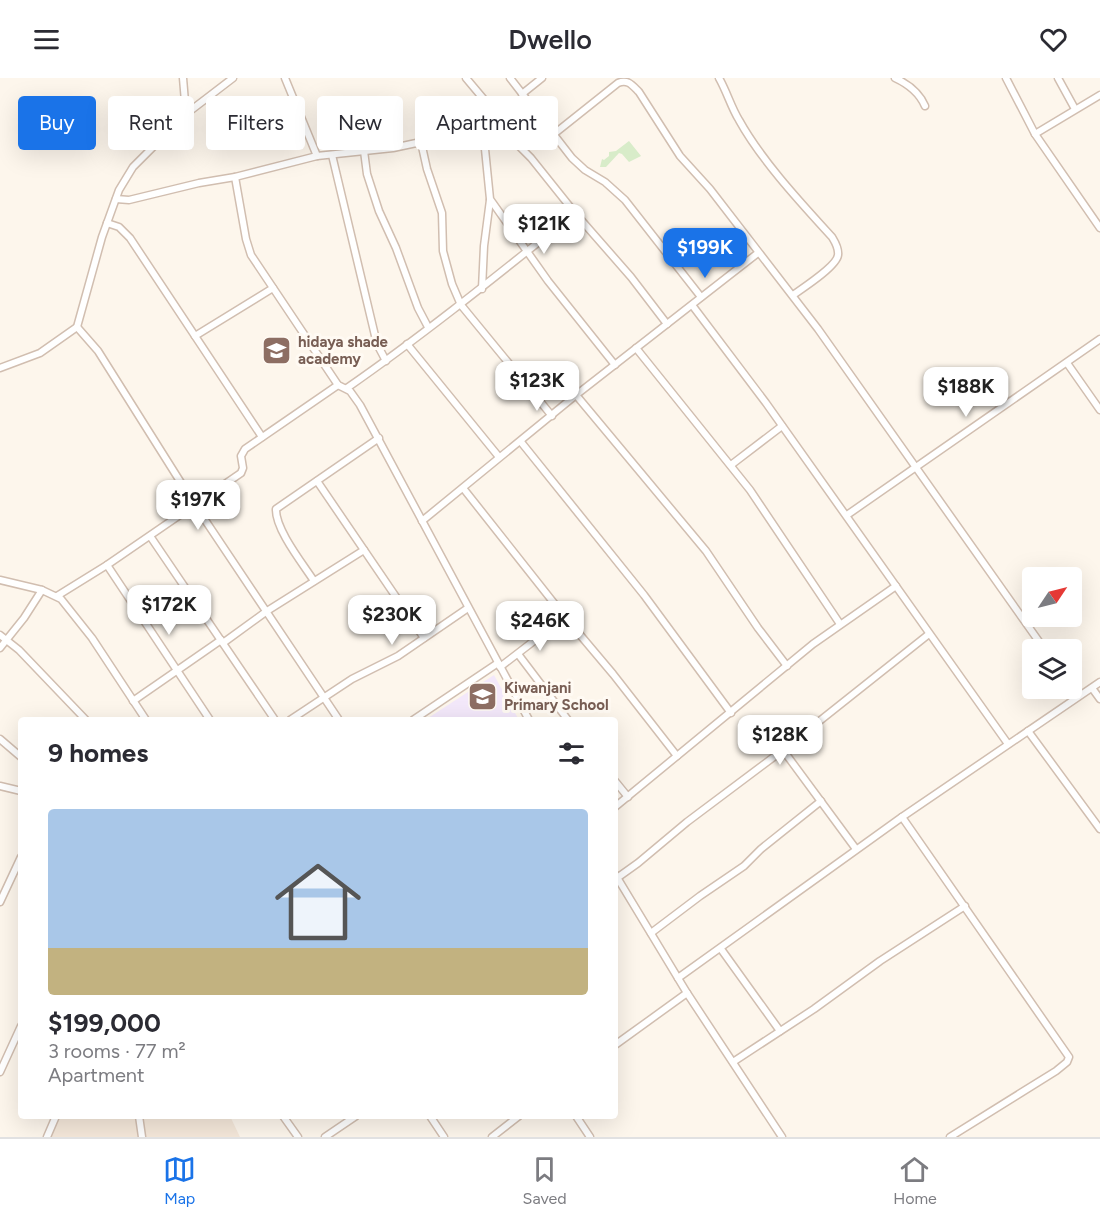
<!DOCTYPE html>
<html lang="en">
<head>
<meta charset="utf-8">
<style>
  :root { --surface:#fff; --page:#f2f2f3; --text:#2b2b33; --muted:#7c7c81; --line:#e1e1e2; --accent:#1a73e8 }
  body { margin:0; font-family:Figtree,sans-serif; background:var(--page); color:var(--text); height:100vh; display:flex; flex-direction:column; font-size:22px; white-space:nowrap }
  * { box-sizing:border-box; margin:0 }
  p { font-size:20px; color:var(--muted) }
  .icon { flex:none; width:33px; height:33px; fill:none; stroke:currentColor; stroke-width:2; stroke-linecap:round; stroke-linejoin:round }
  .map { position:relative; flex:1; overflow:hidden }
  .side { position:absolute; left:18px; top:639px; width:600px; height:402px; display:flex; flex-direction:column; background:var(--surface); border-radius:6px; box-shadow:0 6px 24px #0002 }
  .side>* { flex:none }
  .top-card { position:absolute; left:18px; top:18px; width:600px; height:54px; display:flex; gap:12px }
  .needle { width:39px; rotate:55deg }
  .tools { position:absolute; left:1022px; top:489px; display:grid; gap:12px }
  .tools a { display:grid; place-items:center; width:60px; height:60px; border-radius:6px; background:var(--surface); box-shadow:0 6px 24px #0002; font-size:30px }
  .price { position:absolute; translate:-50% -51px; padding:0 14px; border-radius:12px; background:#fff; color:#222; font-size:20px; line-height:39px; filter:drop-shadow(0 2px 3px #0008) }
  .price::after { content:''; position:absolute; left:50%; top:36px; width:18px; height:14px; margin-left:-9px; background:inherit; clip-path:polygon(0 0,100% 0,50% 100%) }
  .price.active { background:var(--accent); color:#fff }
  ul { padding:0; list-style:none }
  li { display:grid; align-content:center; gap:12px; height:318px; padding:0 30px }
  li span { display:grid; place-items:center; height:186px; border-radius:6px; color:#555 }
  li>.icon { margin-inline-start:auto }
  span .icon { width:108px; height:108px; fill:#fffc; stroke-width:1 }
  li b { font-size:26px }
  h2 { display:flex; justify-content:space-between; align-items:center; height:72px; padding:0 30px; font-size:26px }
  .tag { padding:0 21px; border-radius:6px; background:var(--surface); box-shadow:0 6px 24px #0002; font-size:21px; line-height:54px }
  .tag.active { background:var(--accent); color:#fff }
  header { display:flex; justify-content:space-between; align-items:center; height:78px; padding:0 30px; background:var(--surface); font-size:27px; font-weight:600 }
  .menu { display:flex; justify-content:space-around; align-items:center; height:84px; border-top:2px solid var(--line); background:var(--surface); font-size:16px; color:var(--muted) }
  .menu a { display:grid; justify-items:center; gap:3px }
  .menu .active { color:var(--accent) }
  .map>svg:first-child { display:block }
  .residential { fill:#f5e8da }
  .education { fill:#f3e8fa }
  .green { fill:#d8ecc9 }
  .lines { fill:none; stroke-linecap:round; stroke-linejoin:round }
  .minor-casing { stroke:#d1beb0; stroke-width:9 }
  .minor { stroke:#fff; stroke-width:6 }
  .labels { text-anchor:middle; stroke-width:6; stroke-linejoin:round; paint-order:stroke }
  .education-label { font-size:15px; font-weight:bold; fill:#785e54; stroke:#fffaf3; text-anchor:start }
</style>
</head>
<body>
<header><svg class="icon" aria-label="menu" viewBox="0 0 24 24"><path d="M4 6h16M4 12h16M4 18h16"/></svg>Dwello<svg class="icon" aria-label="heart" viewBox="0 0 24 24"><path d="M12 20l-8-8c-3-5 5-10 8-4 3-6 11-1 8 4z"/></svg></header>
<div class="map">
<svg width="1100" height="1059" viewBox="0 0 1100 1059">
  <rect width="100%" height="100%" fill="#fdf6ec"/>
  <polygon class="residential" points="56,1038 230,1038 240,1059 47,1059"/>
  <polygon class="education" points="494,597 519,642 425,642"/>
  <polygon class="green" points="629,63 641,78 629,84 622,76 619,75 606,89 600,89 602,81 604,82 609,78 609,74 616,73"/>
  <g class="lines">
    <defs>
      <g id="minor">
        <polyline points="183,0 186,36"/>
        <polyline points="285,0 317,78"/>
        <polyline points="466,0 492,31 512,61 531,80 575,135 631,199 667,246"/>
        <polyline points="510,0 572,80 585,92 605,104 625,122 701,219"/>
        <path d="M 719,0 C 727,14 731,29 739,42 C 761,82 801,125 832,159 C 835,164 839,170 838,177 C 837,188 803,210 793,217"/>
        <path d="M 895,0 C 908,6 919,14 925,28"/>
        <polyline points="1006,0 1035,56 1100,150"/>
        <polyline points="1058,0 1075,31"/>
        <polyline points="522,16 542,0"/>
        <path d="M 554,56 L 618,5 C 628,1 632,7 639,14 L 680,78 L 710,111 L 818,251 L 1045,572"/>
        <polyline points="1035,56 1100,17"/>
        <polyline points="484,61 490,121 548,203 615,287"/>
        <polyline points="421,64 427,91 442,135 443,173 452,206 461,227 552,338"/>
        <polyline points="364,73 367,96 379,133 396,170 418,230 428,249"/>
        <polyline points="332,77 377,266 386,283"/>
        <polyline points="235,99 246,161 251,177 338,307 350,313 360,327 529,642"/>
        <polyline points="116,121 129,122 199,105 235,99 317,78 393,70 421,64 479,62 507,55"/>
        <polyline points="107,145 119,149 130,160 262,359"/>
        <polyline points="482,211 484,168 490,122"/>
        <polyline points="692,227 766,325 1008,666"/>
        <polyline points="77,249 98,273 195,427 339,642"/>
        <polyline points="195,258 273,210"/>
        <polyline points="407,266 499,379"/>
        <polyline points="636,270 750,412 840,546"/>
        <polyline points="1067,285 1100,332"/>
        <polyline points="0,290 40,275 77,249 102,159 119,112 133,89 186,36 233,0"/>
        <path d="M 347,310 C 426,255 500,195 575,135"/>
        <polyline points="576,317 706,473 758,550 787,588"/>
        <polyline points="521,364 644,517 731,635"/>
        <polyline points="731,387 782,348"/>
        <polyline points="317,403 424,560"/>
        <polyline points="463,410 565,539 613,596 677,678"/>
        <polyline points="847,437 1100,261"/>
        <polyline points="422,443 576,317 758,175"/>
        <polyline points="150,458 275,642"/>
        <polyline points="107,487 210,642"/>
        <polyline points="0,502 42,512 61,521 92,560 146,642"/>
        <path d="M 314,503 C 303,486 275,451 276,431 L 379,360"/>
        <polyline points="57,518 107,487 241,395 243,390 241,378 245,371 338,307"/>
        <polyline points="0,557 19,572 86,642"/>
        <polyline points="223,565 267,533 364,472"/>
        <polyline points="0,570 24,540 42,512"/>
        <polyline points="518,576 568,642"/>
        <polyline points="500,589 565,539"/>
        <polyline points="1071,609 1078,618"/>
        <polyline points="1092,610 1100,621"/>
        <polyline points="133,623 221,562"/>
        <polyline points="290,642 352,601 398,578 468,530"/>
        <polyline points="413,642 498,585"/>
        <polyline points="1028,653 1100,751"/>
        <polyline points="0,661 21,679"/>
        <polyline points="783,672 856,771"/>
        <polyline points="615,703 628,719"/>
        <polyline points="0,708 21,713"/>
        <polyline points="615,729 813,566 896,508"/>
        <polyline points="902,739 1069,979 1067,984 1056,993 950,1059"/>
        <polyline points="615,796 687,915 782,1059"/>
        <polyline points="617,800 638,785 687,744 783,672 929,556"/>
        <polyline points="0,824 21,779"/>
        <polyline points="651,855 700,818 744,788 761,771 821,723"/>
        <polyline points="721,871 780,953"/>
        <polyline points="678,900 902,739 1100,604"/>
        <polyline points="615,967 687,915"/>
        <polyline points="733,984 814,931 880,883 965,828"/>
        <polyline points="0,994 21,948"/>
        <polyline points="139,1038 142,1059"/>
        <polyline points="283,1038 298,1059"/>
        <polyline points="430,1038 444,1059"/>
        <polyline points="576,1038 590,1059"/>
        <polyline points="47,1059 56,1038"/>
        <polyline points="325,1059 356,1038"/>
        <polyline points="492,1059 519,1038"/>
      </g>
    </defs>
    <use href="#minor" class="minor-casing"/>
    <use href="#minor" class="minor"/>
  </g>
  <defs>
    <symbol id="school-square" viewBox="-11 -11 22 22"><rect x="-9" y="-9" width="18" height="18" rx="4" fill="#8d6e63" stroke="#fffaf3"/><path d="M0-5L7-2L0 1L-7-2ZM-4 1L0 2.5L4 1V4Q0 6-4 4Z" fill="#fff"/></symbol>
  </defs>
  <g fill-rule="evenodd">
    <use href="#school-square" x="260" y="256" width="33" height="33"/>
    <use href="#school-square" x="466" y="602" width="33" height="33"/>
  </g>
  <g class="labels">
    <g class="education-label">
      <text x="298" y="269">hidaya shade<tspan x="298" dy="17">academy</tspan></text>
      <text x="504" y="615">Kiwanjani<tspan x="504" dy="17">Primary School</tspan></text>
    </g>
  </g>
</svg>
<div class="tools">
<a><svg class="needle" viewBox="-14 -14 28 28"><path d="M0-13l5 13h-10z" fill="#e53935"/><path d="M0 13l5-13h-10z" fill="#7c7c81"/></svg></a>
<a><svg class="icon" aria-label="layers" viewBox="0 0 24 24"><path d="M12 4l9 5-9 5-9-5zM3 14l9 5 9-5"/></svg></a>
</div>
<b class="price" style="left:544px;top:177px">$121K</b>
<b class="price active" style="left:705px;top:201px">$199K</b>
<b class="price" style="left:537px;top:334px">$123K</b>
<b class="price" style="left:966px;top:340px">$188K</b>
<b class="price" style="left:198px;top:453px">$197K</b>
<b class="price" style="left:169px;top:558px">$172K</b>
<b class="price" style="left:392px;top:568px">$230K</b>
<b class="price" style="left:540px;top:574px">$246K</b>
<b class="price" style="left:780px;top:688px">$128K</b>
<div class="top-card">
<a class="tag active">Buy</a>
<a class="tag">Rent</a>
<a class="tag">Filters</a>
<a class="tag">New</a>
<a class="tag">Apartment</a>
</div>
<section class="side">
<h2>9 homes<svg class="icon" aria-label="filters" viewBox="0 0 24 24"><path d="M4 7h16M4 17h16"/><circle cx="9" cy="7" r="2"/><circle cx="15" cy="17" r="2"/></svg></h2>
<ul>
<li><span style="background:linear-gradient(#a9c7e8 75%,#c2b280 0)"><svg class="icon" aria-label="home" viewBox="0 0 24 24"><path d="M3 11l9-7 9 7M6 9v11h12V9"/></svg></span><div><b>$199,000</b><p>3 rooms · 77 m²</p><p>Apartment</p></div></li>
</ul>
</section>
</div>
<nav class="menu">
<a class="active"><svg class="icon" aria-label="map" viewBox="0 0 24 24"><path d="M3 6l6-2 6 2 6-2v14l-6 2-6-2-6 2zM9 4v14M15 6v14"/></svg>Map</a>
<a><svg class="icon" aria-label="saved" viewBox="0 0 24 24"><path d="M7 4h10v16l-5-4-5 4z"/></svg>Saved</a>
<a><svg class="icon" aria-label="home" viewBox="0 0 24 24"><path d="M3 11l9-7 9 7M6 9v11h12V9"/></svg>Home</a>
</nav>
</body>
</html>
